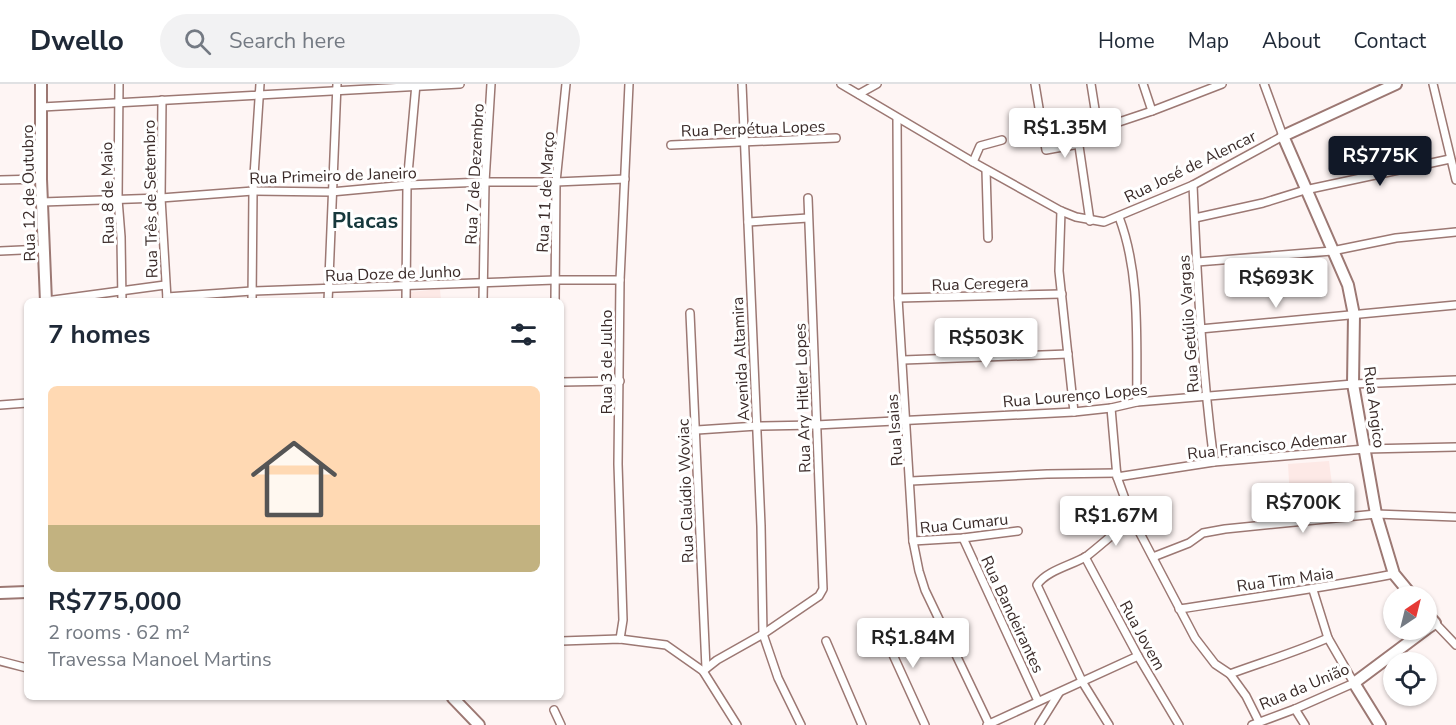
<!DOCTYPE html>
<html lang="en">
<head>
<meta charset="utf-8">
<style>
  :root { --surface:#fff; --page:#f2f2f3; --text:#1f2937; --muted:#747a83; --line:#e0e1e3; --accent:#111827 }
  body { margin:0; font-family:"Nunito Sans",sans-serif; background:var(--page); color:var(--text); height:100vh; display:flex; flex-direction:column; font-size:22px; white-space:nowrap }
  * { box-sizing:border-box; margin:0 }
  p { font-size:20px; color:var(--muted) }
  .icon { flex:none; width:33px; height:33px; fill:none; stroke:currentColor; stroke-width:2; stroke-linecap:round; stroke-linejoin:round }
  .map { position:relative; flex:1; overflow:hidden }
  .side { position:absolute; left:24px; top:214px; width:540px; height:402px; display:flex; flex-direction:column; background:var(--surface); border-radius:9px; box-shadow:0 2px 4px #0004 }
  .side>* { flex:none }
  .needle { width:39px; rotate:35deg }
  .tools { position:absolute; left:1383px; top:502px; display:grid; gap:12px }
  .tools a { display:grid; place-items:center; width:54px; height:54px; border-radius:50%; background:var(--surface); box-shadow:0 2px 4px #0004; font-size:30px }
  .price { position:absolute; translate:-50% -51px; padding:0 14px; border-radius:6px; background:#fff; color:#222; font-size:20px; line-height:39px; filter:drop-shadow(0 2px 3px #0008) }
  .price::after { content:''; position:absolute; left:50%; top:36px; width:18px; height:14px; margin-left:-9px; background:inherit; clip-path:polygon(0 0,100% 0,50% 100%) }
  .price.on { background:var(--accent); color:#fff }
  ul { padding:0; list-style:none }
  li { display:grid; align-content:center; gap:12px; height:318px; padding:0 24px }
  li span { display:grid; place-items:center; height:186px; border-radius:9px; color:#555 }
  li>.icon { margin-inline-start:auto }
  span .icon { width:108px; height:108px; fill:#fffc; stroke-width:1 }
  li b { font-size:26px }
  h2 { display:flex; justify-content:space-between; align-items:center; height:72px; padding:0 24px; font-size:26px }
  header { display:flex; align-items:center; gap:36px; box-sizing:border-box; height:84px; padding:0 30px; background:var(--surface); border-bottom:2px solid var(--line) }
  header strong { font-size:28px }
  nav { display:flex; gap:33px; margin-inline-start:auto; font-size:21px }
  .search { width:420px; height:54px; background:var(--page); display:flex; align-items:center; gap:15px; box-sizing:border-box; padding:0 21px; border-radius:33px; color:var(--muted); font-size:22px }
  .map>svg:first-child { display:block }
  .built { fill:#fde9e6 }
  .lines { fill:none; stroke-linecap:round; stroke-linejoin:round }
  .street-casing { stroke:#9c7873; stroke-width:10 }
  .secondary-casing { stroke:#9c7873; stroke-width:14 }
  .street { stroke:#fff; stroke-width:7 }
  .secondary { stroke:#fff; stroke-width:10 }
  .labels { text-anchor:middle; stroke-width:6; stroke-linejoin:round; paint-order:stroke }
  .street-label { font-size:16px; fill:#3a2b29; stroke:#fff }
  .district-label { font-size:22px; font-weight:bold; fill:#16383c; stroke:#fff }
</style>
</head>
<body>
<header>
<strong>Dwello</strong>
<div class="search"><svg class="icon" aria-label="search" viewBox="0 0 24 24"><circle cx="10" cy="10" r="6"/><path d="M15 15l6 6"/></svg>Search here</div>
<nav><a>Home</a><a>Map</a><a>About</a><a>Contact</a></nav>
</header>
<div class="map">
<svg width="1456" height="641" viewBox="0 0 1456 641">
  <rect width="100%" height="100%" fill="#fef5f4"/>
  <g class="built">
    <polygon points="440,205 441,217 409,217 410,208"/>
    <polygon points="1329,377 1336,432 1291,433 1288,380"/>
  </g>
  <g class="lines">
    <defs>
      <g id="street">
        <polyline points="119,0 118,115 121,153 122,218"/>
        <polyline points="742,0 761,442 763,550 778,594 801,641"/>
        <polyline points="841,0 973,78 1061,127 1076,133 1104,138 1193,101 1283,52 1264,0"/>
        <polyline points="1035,0 1046,66 1079,60"/>
        <polyline points="1091,0 1098,44"/>
        <polyline points="1143,0 1152,27"/>
        <polyline points="1433,0 1456,96"/>
        <polyline points="859,10 877,0"/>
        <polyline points="162,16 161,114 167,215"/>
        <polyline points="42,23 460,0"/>
        <polyline points="897,34 898,214 913,457 919,487 925,506 989,640"/>
        <polyline points="671,61 836,54"/>
        <polyline points="973,78 980,62 1002,56"/>
        <polyline points="986,86 988,154"/>
        <polyline points="0,96 41,95"/>
        <path d="M 1193,101 C 1197,194 1202,286 1214,378"/>
        <polyline points="42,118 161,114 253,107 331,108 407,101 485,98 556,98 625,95"/>
        <polyline points="1061,127 1059,187 1074,328"/>
        <path d="M 1119,133 C 1141,191 1136,257 1137,318"/>
        <polyline points="1195,134 1263,119 1305,106 1450,75"/>
        <polyline points="1090,137 1079,62 1083,50 1152,27 1222,0"/>
        <polyline points="748,138 808,134"/>
        <polyline points="0,167 44,165"/>
        <polyline points="1197,178 1332,167 1396,154 1456,148"/>
        <polyline points="167,213 252,207 555,196 620,196"/>
        <polyline points="898,214 1062,210"/>
        <polyline points="46,217 165,201"/>
        <polyline points="252,218 253,107 260,0"/>
        <polyline points="328,218 337,0"/>
        <polyline points="406,218 407,101 416,0"/>
        <polyline points="483,218 485,98 491,0"/>
        <polyline points="555,218 556,98 566,0"/>
        <polyline points="690,229 706,584"/>
        <polyline points="1200,245 1456,221"/>
        <polyline points="903,276 1068,270"/>
        <polyline points="561,298 620,297"/>
        <polyline points="0,321 27,319"/>
        <polyline points="1111,324 1117,393 1132,434 1195,554 1215,580 1230,590 1246,612 1259,638"/>
        <polyline points="697,346 757,342 816,341 1074,328 1111,324 1137,318 1353,300 1456,296"/>
        <polyline points="1117,393 1214,378 1365,365 1456,363"/>
        <polyline points="911,397 1047,390 1117,389"/>
        <polyline points="963,454 1038,617"/>
        <polyline points="913,457 963,454 1018,447"/>
        <polyline points="1085,473 1138,572 1179,641"/>
        <polyline points="1153,473 1189,459 1203,449 1225,445 1376,430 1456,433"/>
        <path d="M 1179,525 C 1251,514 1323,504 1394,490"/>
        <polyline points="1435,539 1456,561"/>
        <polyline points="879,540 925,641"/>
        <polyline points="620,555 623,536 618,380 620,196 629,0"/>
        <polyline points="561,557 620,555 666,561 703,587 737,641"/>
        <polyline points="826,557 862,641"/>
        <polyline points="0,577 27,584"/>
        <polyline points="703,587 717,576 763,550 819,512 823,505 808,114"/>
        <path d="M 1230,590 C 1263,578 1296,568 1328,554"/>
        <polyline points="1295,625 1305,641"/>
        <polyline points="554,626 561,641"/>
        <polyline points="987,641 1138,572"/>
        <polyline points="1039,641 1059,609"/>
        <path d="M 1109,641 L 1083,599 L 1037,501 C 1047,486 1073,481 1087,472 C 1102,460 1117,447 1132,434"/>
        <polyline points="1252,641 1295,625 1354,599 1328,554 1313,506"/>
      </g>
      <g id="secondary">
        <polyline points="41,0 41,95 46,218"/>
        <polyline points="1396,0 1283,52 1348,201 1354,231 1353,300 1376,430 1394,490 1413,513"/>
        <polyline points="0,509 27,508"/>
        <polyline points="1426,529 1435,539 1426,545"/>
        <polyline points="453,614 479,641"/>
        <polyline points="1380,641 1354,599 1425,546"/>
      </g>
    </defs>
    <use href="#street" class="street-casing"/>
    <use href="#secondary" class="secondary-casing"/>
    <use href="#street" class="street"/>
    <use href="#secondary" class="secondary"/>
  </g>
  <g class="labels">
    <g class="street-label">
      <text transform="translate(753 44) rotate(-2)" y="6">Rua Perpétua Lopes</text>
      <text transform="translate(1190 82) rotate(-26)" y="6">Rua José de Alencar</text>
      <text transform="translate(474 90) rotate(-87)" y="6">Rua 7 de Dezembro</text>
      <text transform="translate(333 91) rotate(-2)" y="6">Rua Primeiro de Janeiro</text>
      <text transform="translate(545 108) rotate(-87)" y="6">Rua 11 de Março</text>
      <text transform="translate(28 109) rotate(-91)" y="6">Rua 12 de Outubro</text>
      <text transform="translate(107 109) rotate(-91)" y="6">Rua 8 de Maio</text>
      <text transform="translate(150 115) rotate(-91)" y="6">Rua Três de Setembro</text>
      <text transform="translate(393 189) rotate(-2)" y="6">Rua Doze de Junho</text>
      <text transform="translate(980 199) rotate(-2)" y="6">Rua Ceregera</text>
      <text transform="translate(1188 240) rotate(-94)" y="6">Rua Getúlio Vargas</text>
      <text transform="translate(740 275) rotate(-93)" y="6">Avenida Altamira</text>
      <text transform="translate(606 278) rotate(-90)" y="6">Rua 3 de Julho</text>
      <text transform="translate(1075 311) rotate(-5)" y="6">Rua Lourenço Lopes</text>
      <text transform="translate(802 314) rotate(-92)" y="6">Rua Ary Hitler Lopes</text>
      <text transform="translate(1375 323) rotate(83)" y="6">Rua Angico</text>
      <text transform="translate(894 346) rotate(-94)" y="6">Rua Isaias</text>
      <text transform="translate(1267 361) rotate(-6)" y="6">Rua Francisco Ademar</text>
      <text transform="translate(685 407) rotate(-92)" y="6">Rua Claúdio Woviac</text>
      <text transform="translate(964 439) rotate(-6)" y="6">Rua Cumaru</text>
      <text transform="translate(1285 495) rotate(-8)" y="6">Rua Tim Maia</text>
      <text transform="translate(1013 530) rotate(65)" y="6">Rua Bandeirantes</text>
      <text transform="translate(1143 551) rotate(61)" y="6">Rua Jovem</text>
      <text transform="translate(1304 602) rotate(-23)" y="6">Rua da União</text>
    </g>
    <g class="district-label">
      <text x="365" y="144">Placas</text>
    </g>
  </g>
</svg>
<div class="tools">
<a><svg class="needle" viewBox="-14 -14 28 28"><path d="M0-13l5 13h-10z" fill="#e53935"/><path d="M0 13l5-13h-10z" fill="#747a83"/></svg></a>
<a><svg class="icon" aria-label="locate" viewBox="0 0 24 24"><circle cx="12" cy="12" r="6"/><path d="M12 2v4M12 18v4M2 12h4M18 12h4"/></svg></a>
</div>
<b class="price" style="left:1065px;top:75px">R$1.35M</b>
<b class="price on" style="left:1380px;top:103px">R$775K</b>
<b class="price" style="left:1276px;top:225px">R$693K</b>
<b class="price" style="left:986px;top:285px">R$503K</b>
<b class="price" style="left:1303px;top:450px">R$700K</b>
<b class="price" style="left:1116px;top:463px">R$1.67M</b>
<b class="price" style="left:913px;top:585px">R$1.84M</b>
<section class="side">
<h2>7 homes<svg class="icon" aria-label="filters" viewBox="0 0 24 24"><path d="M4 7h16M4 17h16"/><circle cx="9" cy="7" r="2"/><circle cx="15" cy="17" r="2"/></svg></h2>
<ul>
<li><span style="background:linear-gradient(#ffd9b3 75%,#c2b280 0)"><svg class="icon" aria-label="home" viewBox="0 0 24 24"><path d="M3 11l9-7 9 7M6 9v11h12V9"/></svg></span><div><b>R$775,000</b><p>2 rooms · 62 m²</p><p>Travessa Manoel Martins</p></div></li>
</ul>
</section>
</div>
</body>
</html>
